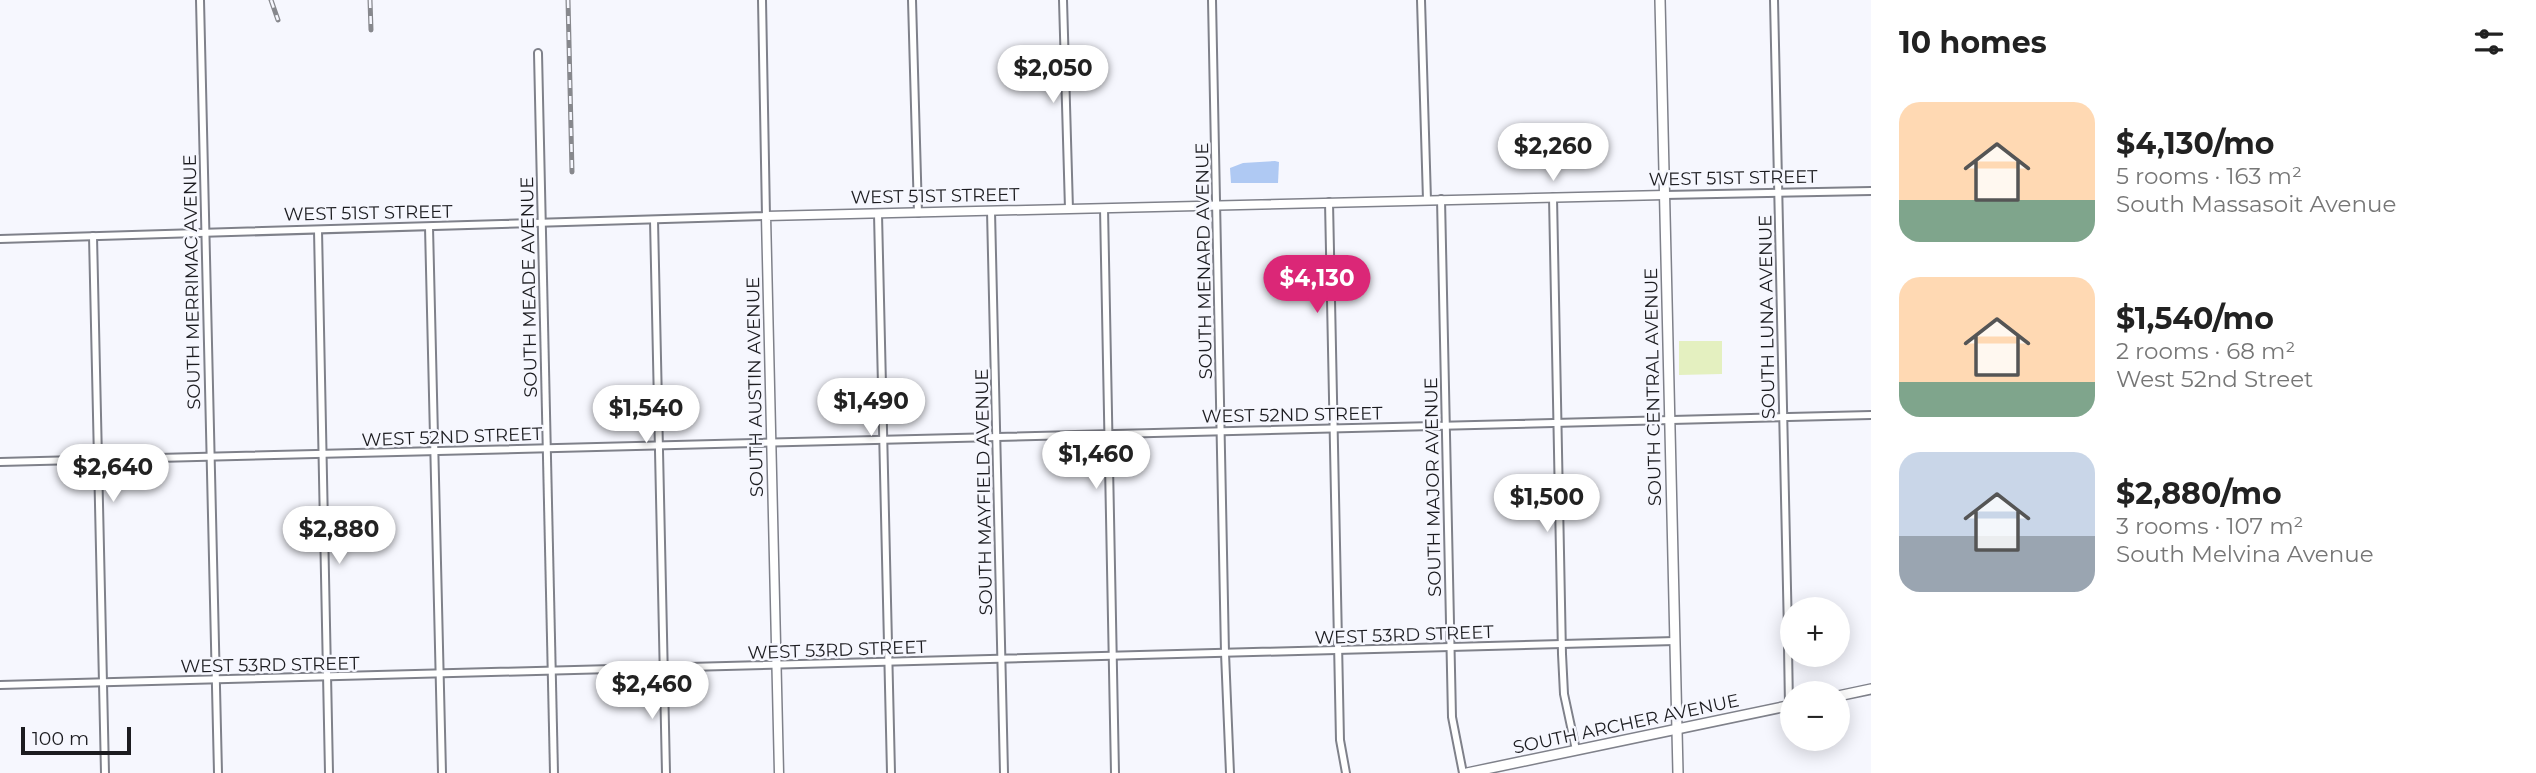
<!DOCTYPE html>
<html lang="en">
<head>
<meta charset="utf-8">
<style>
  :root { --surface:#fff; --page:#f2f2f2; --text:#222; --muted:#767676; --accent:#db2777 }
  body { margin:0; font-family:Montserrat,sans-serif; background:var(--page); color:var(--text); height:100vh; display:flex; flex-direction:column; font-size:26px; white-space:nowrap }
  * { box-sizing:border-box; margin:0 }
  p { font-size:23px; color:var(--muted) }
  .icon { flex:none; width:38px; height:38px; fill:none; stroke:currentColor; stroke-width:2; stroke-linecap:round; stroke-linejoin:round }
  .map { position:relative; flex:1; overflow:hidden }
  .panel { display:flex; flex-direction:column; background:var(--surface); width:665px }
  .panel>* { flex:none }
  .tools { position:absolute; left:1780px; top:597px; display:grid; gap:14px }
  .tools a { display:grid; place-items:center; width:70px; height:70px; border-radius:50%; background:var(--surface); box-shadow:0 4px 18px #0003; font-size:35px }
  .scale { position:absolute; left:21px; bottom:18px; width:110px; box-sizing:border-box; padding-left:7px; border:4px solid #1c1c20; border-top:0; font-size:19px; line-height:24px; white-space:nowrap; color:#1c1c20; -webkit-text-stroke:5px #f6f7fe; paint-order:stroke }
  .price { position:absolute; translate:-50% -60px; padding:0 16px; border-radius:24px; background:#fff; color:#222; font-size:23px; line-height:46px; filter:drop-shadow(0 2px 4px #0008) }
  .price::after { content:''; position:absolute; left:50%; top:42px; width:21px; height:16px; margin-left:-10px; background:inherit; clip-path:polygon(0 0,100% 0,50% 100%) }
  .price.current { background:var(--accent); color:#fff }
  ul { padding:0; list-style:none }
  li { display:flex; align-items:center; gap:21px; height:175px; padding:0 28px }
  li span { display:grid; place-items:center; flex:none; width:196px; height:140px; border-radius:21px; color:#555 }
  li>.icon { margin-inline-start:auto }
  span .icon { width:84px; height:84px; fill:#fffc; stroke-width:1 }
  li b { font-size:30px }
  h2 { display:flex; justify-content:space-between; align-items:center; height:84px; padding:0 28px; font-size:30px }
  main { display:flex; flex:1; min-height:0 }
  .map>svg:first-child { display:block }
  .green { fill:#e4f0c0 }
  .water { fill:#afc9f3 }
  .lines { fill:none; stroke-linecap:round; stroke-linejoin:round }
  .minor-casing { stroke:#7f818a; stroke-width:10 }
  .tertiary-casing { stroke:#7f818a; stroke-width:11 }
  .secondary-casing { stroke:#7f818a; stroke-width:12 }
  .minor { stroke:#fff; stroke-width:6 }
  .tertiary { stroke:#fff; stroke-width:8 }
  .secondary { stroke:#fff; stroke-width:9 }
  .rail-casing { stroke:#87888d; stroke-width:5 }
  .rail { stroke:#f6f7fe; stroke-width:2.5; stroke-dasharray:8; stroke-linecap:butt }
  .labels { text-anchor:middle; stroke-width:5; stroke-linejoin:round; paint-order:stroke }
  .street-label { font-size:18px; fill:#1c1c20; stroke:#f6f7fe }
</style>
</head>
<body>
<main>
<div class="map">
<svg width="1871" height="773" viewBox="0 0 1871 773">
  <rect width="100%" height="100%" fill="#f6f7fe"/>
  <polygon class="green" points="1679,341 1722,341 1722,374 1679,375"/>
  <polygon class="water" points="1275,161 1279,162 1278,183 1231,183 1230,168 1243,163"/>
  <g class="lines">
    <defs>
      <g id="minor">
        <polyline points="200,0 218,773"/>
        <polyline points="912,0 918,213"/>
        <polyline points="1063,0 1069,209"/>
        <polyline points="1212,0 1225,653 1230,773"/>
        <polyline points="1421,0 1427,200"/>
        <polyline points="1774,0 1788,633"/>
        <polyline points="538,53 554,773"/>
        <polyline points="1665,195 1871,191"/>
        <polyline points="1553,197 1562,654 1564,694 1576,750"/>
        <polyline points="1441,199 1452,717 1463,773"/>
        <polyline points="1329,202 1340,740 1346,773"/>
        <polyline points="1104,208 1115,773"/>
        <polyline points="991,211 1004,773"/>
        <polyline points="878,214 891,773"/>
        <polyline points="654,220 666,773"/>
        <polyline points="429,227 442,773"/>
        <polyline points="318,230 329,773"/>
        <polyline points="93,236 105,773"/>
        <polyline points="0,239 766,216 762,0"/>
        <polyline points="0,462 1871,415"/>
        <polyline points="1788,647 1789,706"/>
        <polyline points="0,685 1675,641"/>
      </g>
      <polyline id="tertiary" points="779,773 766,216 1665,195"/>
      <g id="secondary">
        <polyline points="1660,0 1678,773"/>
        <polyline points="1838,696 1871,689"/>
        <polyline points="1467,773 1792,705"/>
      </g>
    </defs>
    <use href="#minor" class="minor-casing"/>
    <use href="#tertiary" class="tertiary-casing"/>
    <use href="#secondary" class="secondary-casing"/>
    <use href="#minor" class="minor"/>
    <use href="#tertiary" class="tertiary"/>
    <use href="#secondary" class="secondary"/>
    <defs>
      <g id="rail">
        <polyline points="271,0 278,20"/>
        <polyline points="370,0 371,30"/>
        <polyline points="568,0 572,172"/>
      </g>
    </defs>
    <use href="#rail" class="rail-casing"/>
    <use href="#rail" class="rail"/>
  </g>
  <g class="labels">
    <g class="street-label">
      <text transform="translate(1733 178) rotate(-1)" y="6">WEST 51ST STREET</text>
      <text transform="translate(935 196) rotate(-1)" y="6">WEST 51ST STREET</text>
      <text transform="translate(368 213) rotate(-1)" y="6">WEST 51ST STREET</text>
      <text transform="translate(1204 261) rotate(-91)" y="6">SOUTH MENARD AVENUE</text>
      <text transform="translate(192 282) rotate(-91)" y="6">SOUTH MERRIMAC AVENUE</text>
      <text transform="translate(529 287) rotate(-91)" y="6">SOUTH MEADE AVENUE</text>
      <text transform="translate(1767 317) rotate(-91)" y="6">SOUTH LUNA AVENUE</text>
      <text transform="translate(755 387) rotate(-91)" y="6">SOUTH AUSTIN AVENUE</text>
      <text transform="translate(1653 387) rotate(-91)" y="6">SOUTH CENTRAL AVENUE</text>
      <text transform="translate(1292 415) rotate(-1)" y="6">WEST 52ND STREET</text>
      <text transform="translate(452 437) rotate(-2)" y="6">WEST 52ND STREET</text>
      <text transform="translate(1433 487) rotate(-91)" y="6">SOUTH MAJOR AVENUE</text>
      <text transform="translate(984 492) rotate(-91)" y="6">SOUTH MAYFIELD AVENUE</text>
      <text transform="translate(1404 635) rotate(-2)" y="6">WEST 53RD STREET</text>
      <text transform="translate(837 650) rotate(-2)" y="6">WEST 53RD STREET</text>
      <text transform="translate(270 665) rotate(-1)" y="6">WEST 53RD STREET</text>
      <text transform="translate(1626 724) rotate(-12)" y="6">SOUTH ARCHER AVENUE</text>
    </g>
  </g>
</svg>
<div class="tools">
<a>+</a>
<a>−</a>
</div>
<div class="scale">100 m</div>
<b class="price" style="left:1053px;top:105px">$2,050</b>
<b class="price" style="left:1553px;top:183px">$2,260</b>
<b class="price current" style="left:1317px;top:315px">$4,130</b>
<b class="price" style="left:871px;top:438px">$1,490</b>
<b class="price" style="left:646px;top:445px">$1,540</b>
<b class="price" style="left:1096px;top:491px">$1,460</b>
<b class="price" style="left:113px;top:504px">$2,640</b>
<b class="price" style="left:1547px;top:534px">$1,500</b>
<b class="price" style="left:339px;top:566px">$2,880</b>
<b class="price" style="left:652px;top:721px">$2,460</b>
</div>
<section class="panel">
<h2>10 homes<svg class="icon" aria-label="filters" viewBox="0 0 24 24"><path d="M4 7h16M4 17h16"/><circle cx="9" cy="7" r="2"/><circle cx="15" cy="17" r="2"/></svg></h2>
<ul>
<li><span style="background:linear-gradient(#ffd9b3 70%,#7fa58c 0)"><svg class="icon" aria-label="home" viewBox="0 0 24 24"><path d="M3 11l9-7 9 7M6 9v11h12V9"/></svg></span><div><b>$4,130/mo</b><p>5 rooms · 163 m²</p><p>South Massasoit Avenue</p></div></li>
<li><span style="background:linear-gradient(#ffd9b3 75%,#7fa58c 0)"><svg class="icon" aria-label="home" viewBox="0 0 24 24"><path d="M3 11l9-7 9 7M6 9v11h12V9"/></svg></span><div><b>$1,540/mo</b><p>2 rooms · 68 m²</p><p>West 52nd Street</p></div></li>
<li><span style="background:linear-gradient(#c9d6e8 60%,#9aa5b1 0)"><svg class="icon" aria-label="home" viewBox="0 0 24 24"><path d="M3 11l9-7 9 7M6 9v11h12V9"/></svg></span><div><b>$2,880/mo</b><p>3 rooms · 107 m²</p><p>South Melvina Avenue</p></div></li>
</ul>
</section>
</main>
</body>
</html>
